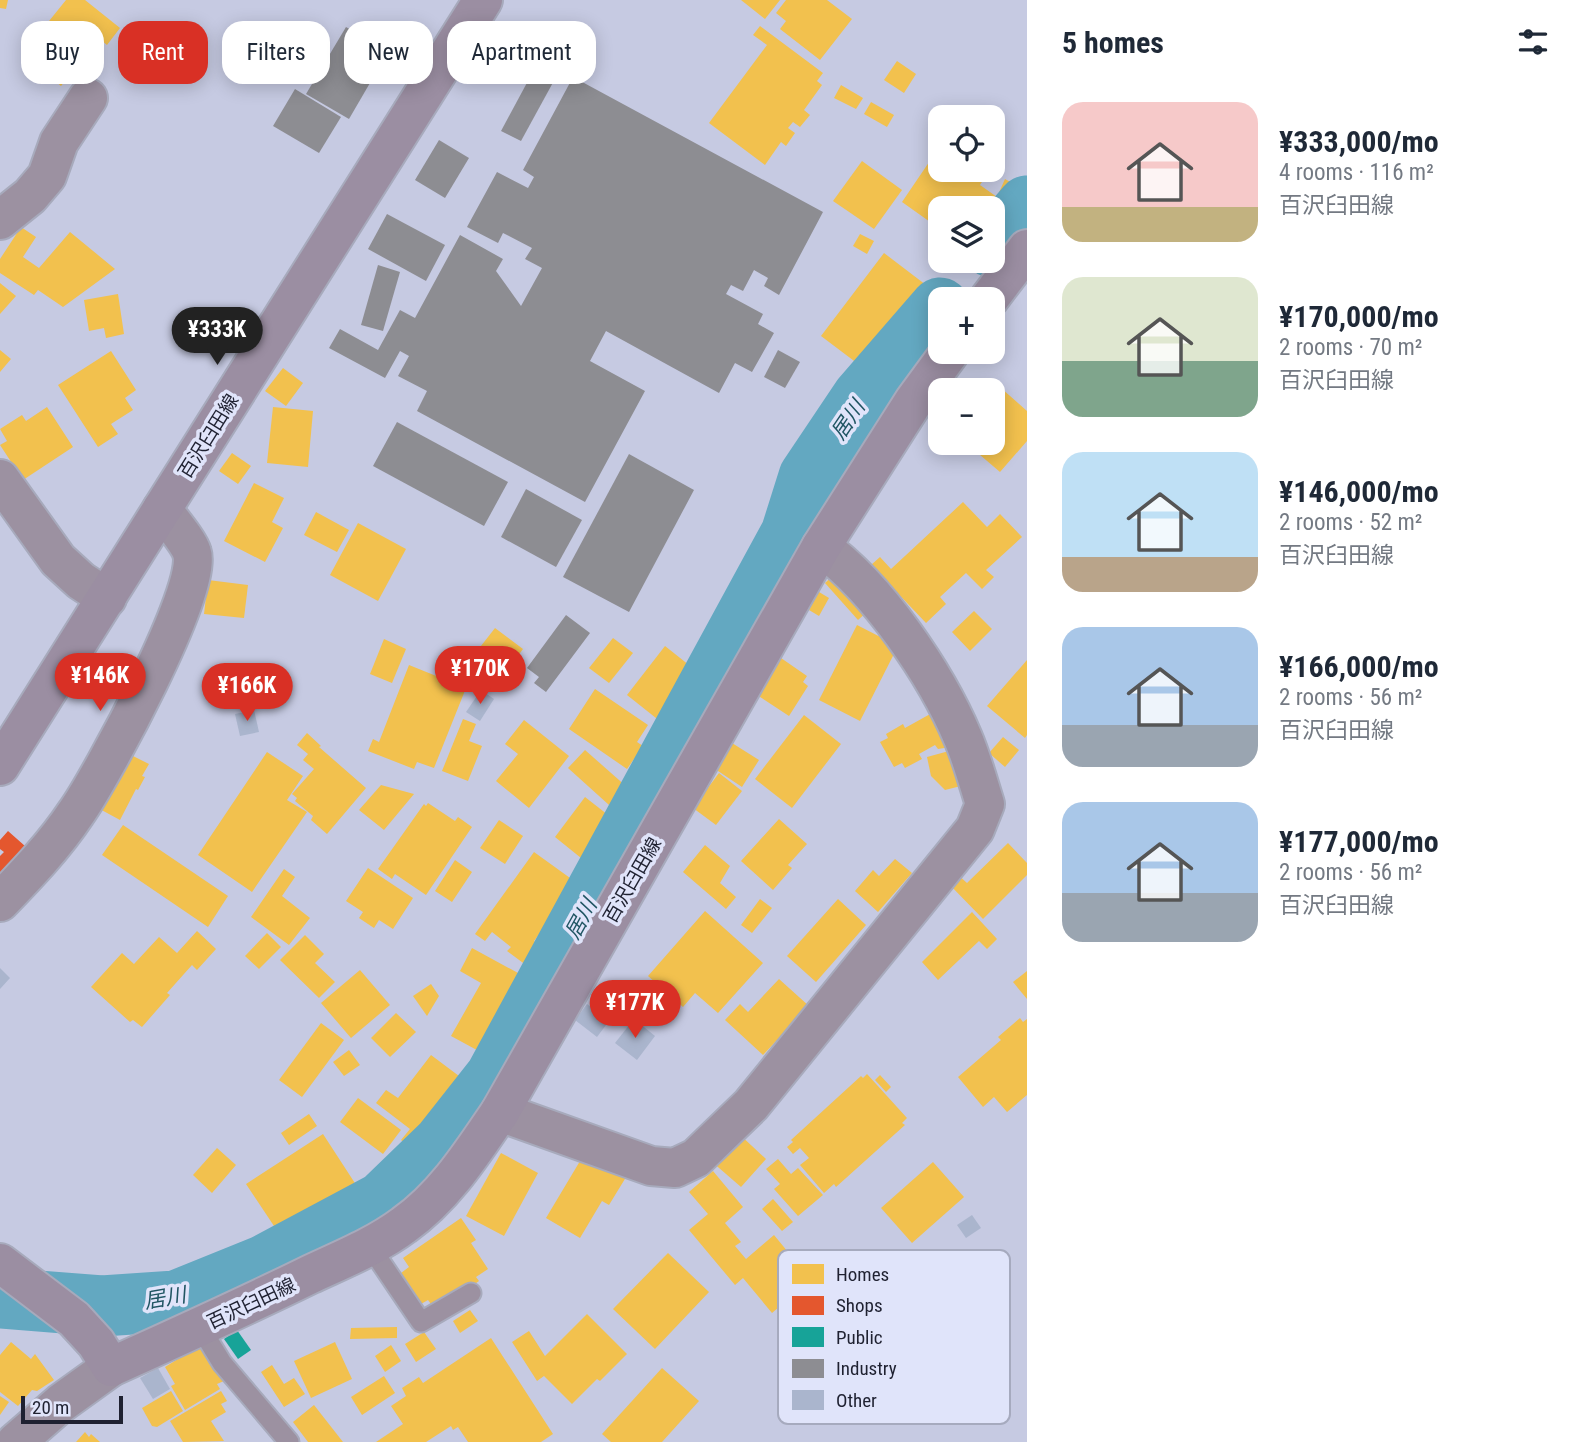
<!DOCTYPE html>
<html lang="en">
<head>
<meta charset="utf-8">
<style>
  :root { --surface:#fff; --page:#f2f2f3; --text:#1f2937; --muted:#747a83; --accent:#d93025 }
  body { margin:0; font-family:"Roboto Condensed","Noto Sans JP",sans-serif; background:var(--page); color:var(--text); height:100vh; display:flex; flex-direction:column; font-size:26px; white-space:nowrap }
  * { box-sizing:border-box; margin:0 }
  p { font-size:23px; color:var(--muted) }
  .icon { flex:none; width:38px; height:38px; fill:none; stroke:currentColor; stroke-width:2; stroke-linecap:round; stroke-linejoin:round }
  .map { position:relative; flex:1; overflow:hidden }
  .sheet { display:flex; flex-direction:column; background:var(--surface); width:560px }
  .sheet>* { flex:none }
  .hud { position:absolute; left:21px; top:21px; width:665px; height:63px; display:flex; gap:14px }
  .fabs { position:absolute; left:928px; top:105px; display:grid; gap:14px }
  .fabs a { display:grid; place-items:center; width:77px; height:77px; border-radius:14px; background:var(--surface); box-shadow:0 4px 18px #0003; font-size:35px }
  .scale { position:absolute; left:21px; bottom:18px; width:102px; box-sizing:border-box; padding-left:7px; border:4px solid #1f2131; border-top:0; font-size:19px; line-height:24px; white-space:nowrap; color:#1f2131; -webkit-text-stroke:5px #e0e4fa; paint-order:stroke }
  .price { position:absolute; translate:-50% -60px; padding:0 16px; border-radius:24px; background:var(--accent); color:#fff; font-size:23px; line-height:46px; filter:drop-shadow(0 2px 4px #0008) }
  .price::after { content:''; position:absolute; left:50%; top:42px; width:21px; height:16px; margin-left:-10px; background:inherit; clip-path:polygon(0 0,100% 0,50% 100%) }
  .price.active { background:#222; color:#fff }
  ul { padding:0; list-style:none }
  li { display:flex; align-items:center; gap:21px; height:175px; padding:0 35px }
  li span { display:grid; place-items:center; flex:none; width:196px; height:140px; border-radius:21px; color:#555 }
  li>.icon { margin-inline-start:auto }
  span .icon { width:84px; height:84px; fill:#fffc; stroke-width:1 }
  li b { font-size:30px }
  h2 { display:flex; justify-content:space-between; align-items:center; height:84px; padding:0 35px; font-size:30px }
  .tag { padding:0 24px; border-radius:21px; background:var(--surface); box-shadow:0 4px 18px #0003; font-size:24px; line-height:63px }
  .tag.active { background:var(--accent); color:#fff }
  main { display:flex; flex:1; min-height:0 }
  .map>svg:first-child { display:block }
  .homes { fill:#f2c14e }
  .shops { fill:#e4572e }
  .public { fill:#17a398 }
  .industry { fill:#8d8d92 }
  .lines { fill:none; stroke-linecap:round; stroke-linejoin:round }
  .river { stroke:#63a8c1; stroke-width:61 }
  .building { fill:#aab5cd }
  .service-casing { stroke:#a7aabc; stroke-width:23 }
  .minor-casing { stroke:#a7aabc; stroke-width:42 }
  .secondary-casing { stroke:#a7aabc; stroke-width:42 }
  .service { stroke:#9c91a1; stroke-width:19 }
  .minor { stroke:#9c91a1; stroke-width:38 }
  .secondary { stroke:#9b8ea2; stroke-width:38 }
  .labels { text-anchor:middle; stroke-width:7; stroke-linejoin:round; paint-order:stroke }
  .street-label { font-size:19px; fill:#1f2131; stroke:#e0e4fa }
  .water-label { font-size:21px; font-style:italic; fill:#205563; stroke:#e0e4fa }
  .key { fill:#e0e4fa; stroke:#a6aabe; stroke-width:2 }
  .key-label { font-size:19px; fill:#1f2131 }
</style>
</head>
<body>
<main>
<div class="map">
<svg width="1027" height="1442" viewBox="0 0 1027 1442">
  <rect width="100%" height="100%" fill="#c6cae2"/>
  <g class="homes">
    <polygon points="0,0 8,0 6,9 0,8"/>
    <polygon points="66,0 85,0 120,28 107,45 101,40 94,48 100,53 88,68 80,62 61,86 42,70 45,66 21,47 37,27 41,31"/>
    <polygon points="741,0 780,0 765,19"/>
    <polygon points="786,0 827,0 852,19 820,60 780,29 786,21 776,13"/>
    <polygon points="760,26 823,73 817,81 822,85 804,110 810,115 800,127 793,122 788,128 795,133 786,146 781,142 765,165 709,123 767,45 753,35"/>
    <polygon points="897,61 916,74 904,93 884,80"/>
    <polygon points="841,85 863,98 856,109 834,98"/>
    <polygon points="871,102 894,115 887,127 864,114"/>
    <polygon points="940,146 940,170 982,170 987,174 980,185 997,197 1005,179 1012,183 992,226 992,208 940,208 940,229 902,202"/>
    <polygon points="862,161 902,190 874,229 833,201"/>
    <polygon points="21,227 36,237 23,257 39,268 70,232 115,269 63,307 38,290 34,295 0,273 0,259"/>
    <polygon points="860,234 874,241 867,254 853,246"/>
    <polygon points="884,253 926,285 930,280 945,292 929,313 920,305 909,319 918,326 878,379 821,336"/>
    <polygon points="0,283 16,296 0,314"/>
    <polygon points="118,294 124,334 106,338 104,328 89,331 84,300"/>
    <polygon points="0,350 11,359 0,372"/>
    <polygon points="111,351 136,390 125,398 133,410 111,424 118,434 98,447 58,385"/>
    <polygon points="283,368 303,383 286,406 265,391"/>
    <polygon points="1001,388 1027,411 1027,441 1000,472 966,443 992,443 992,389 997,393"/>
    <polygon points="47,407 73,447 23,480 0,445 7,441 0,429 22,415 26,421"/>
    <polygon points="273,407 313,411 308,467 267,463"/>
    <polygon points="232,453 251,466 238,484 219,471"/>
    <polygon points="254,483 284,498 272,522 283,528 265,562 224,541"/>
    <polygon points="963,502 987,527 1000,514 1022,537 986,570 994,577 982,589 966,573 940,597 946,604 926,623 871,565 880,557 891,569"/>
    <polygon points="316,512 349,530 337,552 304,535"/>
    <polygon points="358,523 406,549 378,601 330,575"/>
    <polygon points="836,573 869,610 858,620 825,583"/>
    <polygon points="208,580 248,585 244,618 204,614"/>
    <polygon points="819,592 829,598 819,616 809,610"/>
    <polygon points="974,611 992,629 970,651 952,632"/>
    <polygon points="857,625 898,646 860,721 819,700"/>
    <polygon points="495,628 523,649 498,682 470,660"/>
    <polygon points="613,638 633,653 609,683 589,668"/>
    <polygon points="384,639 406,649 392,683 370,674"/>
    <polygon points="665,646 699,673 661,722 627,695"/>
    <polygon points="781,658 807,676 803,682 808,686 789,716 757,695"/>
    <polygon points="1027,660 1027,735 1025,738 987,706"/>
    <polygon points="409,665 466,688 434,768 417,762 414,769 368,751 373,739 379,742"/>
    <polygon points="595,689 648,725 637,742 643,746 627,769 569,729"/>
    <polygon points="941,708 957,746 938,749 935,745 919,754 922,759 905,768 902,763 894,767 880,742 888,738 886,734 903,724 905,728"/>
    <polygon points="804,715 841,744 792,808 755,779"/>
    <polygon points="463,719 476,724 469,741 482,746 468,781 442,771"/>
    <polygon points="524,720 569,756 529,808 496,781 518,754 505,744"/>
    <polygon points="307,733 321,746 319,747 366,788 327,834 311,820 313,816 295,801 297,798 292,794 314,769 303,760 308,754 297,745"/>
    <polygon points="1003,737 1019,750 1005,767 989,753"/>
    <polygon points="732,743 759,760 742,787 715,769"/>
    <polygon points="960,748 969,784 945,790 931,776 927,757"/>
    <polygon points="585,750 636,795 619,814 568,768"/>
    <polygon points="125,752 149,764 142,776 145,777 138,790 136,789 120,820 96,807"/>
    <polygon points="267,752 303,776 287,800 307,812 252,892 198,855"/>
    <polygon points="719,773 742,791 716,825 693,808"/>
    <polygon points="381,785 414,794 384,830 359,810"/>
    <polygon points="585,797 617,822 586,862 555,837"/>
    <polygon points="428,803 455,821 458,817 472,827 426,895 395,874 392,879 378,869 424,804 426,806"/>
    <polygon points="779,819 807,844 788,865 792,868 773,890 741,861"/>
    <polygon points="499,820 523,836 505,864 480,848"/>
    <polygon points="123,825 228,896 208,927 102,855"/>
    <polygon points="1008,843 1027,863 1027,875 983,919 947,882 956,873 967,883"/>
    <polygon points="705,845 730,866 720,883 736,897 726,909 683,872"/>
    <polygon points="534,852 577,883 534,941 548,951 534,971 507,951 511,947 492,932 485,941 475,934"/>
    <polygon points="895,859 912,873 878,912 855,891 873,870 879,876"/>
    <polygon points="455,860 472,872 452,902 435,891"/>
    <polygon points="368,868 413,898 393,929 379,920 374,928 359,918 363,912 346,901"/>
    <polygon points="284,869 295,877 282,896 310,918 289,945 251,917"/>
    <polygon points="760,899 772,908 752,933 741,925"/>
    <polygon points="838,899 866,925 816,982 787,956"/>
    <polygon points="705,911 763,963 718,1013 695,993 683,1007 648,976"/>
    <polygon points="972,912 997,939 987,949 979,941 938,980 922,962"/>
    <polygon points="197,931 216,949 197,970 192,965 167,993 170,995 142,1027 133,1020 130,1022 91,987 122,953 134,964 159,937 177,953"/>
    <polygon points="267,933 281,947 259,969 245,956"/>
    <polygon points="305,935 324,954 315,963 335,982 319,998 280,960"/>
    <polygon points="472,948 529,979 486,1055 451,1036 481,983 460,971"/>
    <polygon points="360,970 390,1005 351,1038 321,1003"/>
    <polygon points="1027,971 1027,999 1013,982"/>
    <polygon points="779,979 809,1006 763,1055 725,1020 740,1004 748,1012"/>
    <polygon points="431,984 439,996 427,1016 413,996"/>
    <polygon points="396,1013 416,1032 390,1057 371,1038"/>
    <polygon points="1020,1018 1023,1022 1027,1019 1027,1095 1007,1112 994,1097 983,1107 958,1077 1001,1040 998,1037"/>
    <polygon points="321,1023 344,1040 302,1097 279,1080"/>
    <polygon points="349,1050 360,1065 344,1076 333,1062"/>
    <polygon points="431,1055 471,1085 420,1154 401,1140 410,1129 376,1103 386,1090 398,1098"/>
    <polygon points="867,1074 907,1118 902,1123 905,1125 836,1187 834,1184 824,1193 800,1165 809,1158 800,1148 793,1154 787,1147 793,1142 791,1140 861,1076 863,1078"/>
    <polygon points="880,1075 891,1087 886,1092 875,1080"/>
    <polygon points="358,1098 401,1130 383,1154 340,1122"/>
    <polygon points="309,1114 317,1126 289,1145 281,1133"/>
    <polygon points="737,1132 766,1159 741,1187 711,1161"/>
    <polygon points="323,1134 362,1194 335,1211 327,1200 278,1232 246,1184"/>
    <polygon points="217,1148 236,1165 212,1193 193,1175"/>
    <polygon points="586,1151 631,1169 609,1205 602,1201 580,1238 546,1218"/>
    <polygon points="501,1153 538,1173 504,1236 466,1216"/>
    <polygon points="398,1158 406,1171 378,1189 370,1177"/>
    <polygon points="778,1159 791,1174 798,1168 823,1195 798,1216 774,1189 780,1184 766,1169"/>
    <polygon points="933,1162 964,1197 912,1243 881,1208"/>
    <polygon points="713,1171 743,1207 725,1223 741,1242 735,1246 746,1259 774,1235 811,1280 772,1313 743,1278 735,1285 689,1230 708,1214 689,1192"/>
    <polygon points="773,1199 793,1222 782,1231 762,1209"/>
    <polygon points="461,1218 476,1240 471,1243 488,1269 476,1277 479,1281 436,1311 428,1300 421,1304 401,1273 409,1267 403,1258"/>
    <polygon points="668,1253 709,1292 655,1349 613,1309"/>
    <polygon points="470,1310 478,1321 460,1333 453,1321"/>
    <polygon points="789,1311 814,1339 801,1349 778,1322"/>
    <polygon points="587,1314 627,1354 600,1381 597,1379 572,1404 544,1376 537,1381 512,1342 529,1331 545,1356"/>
    <polygon points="397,1327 397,1338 350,1339 351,1328"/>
    <polygon points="424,1332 436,1349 416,1362 405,1344"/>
    <polygon points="491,1338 553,1434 541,1442 468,1442 458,1427 453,1430 451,1426 426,1442 376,1442 403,1424 391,1406 406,1396 402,1388 419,1377 423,1383"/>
    <polygon points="11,1342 31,1359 35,1354 54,1380 37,1391 32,1390 18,1406 0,1392 0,1355"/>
    <polygon points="335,1342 352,1379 311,1398 294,1361"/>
    <polygon points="391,1345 401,1361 385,1372 375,1356"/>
    <polygon points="199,1346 210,1365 214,1363 224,1381 217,1384 220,1389 185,1410 171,1386 175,1384 165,1367"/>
    <polygon points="272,1365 284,1384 294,1378 305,1394 284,1407 261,1372"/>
    <polygon points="662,1368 699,1401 662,1442 611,1442 602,1434"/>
    <polygon points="384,1376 395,1393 362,1415 351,1397"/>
    <polygon points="171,1391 183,1411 157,1427 152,1426 142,1408"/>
    <polygon points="221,1391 227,1401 221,1404 226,1412 211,1421 224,1441 183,1442 170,1421"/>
    <polygon points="0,1396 9,1402 0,1415"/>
    <polygon points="314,1405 343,1442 308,1442 293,1422"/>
    <polygon points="85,1432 89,1437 91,1434 100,1442 76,1442"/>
  </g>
  <polygon class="shops" points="8,831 34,854 0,893 0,856 4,852 0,849 0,840"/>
  <polygon class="public" points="237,1330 251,1350 238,1359 224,1339"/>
  <g class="industry">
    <polygon points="346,27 388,52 349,119 306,94"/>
    <polygon points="536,66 556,77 521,141 501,131"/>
    <polygon points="573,77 823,212 779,295 764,286 768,278 754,270 743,291 731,285 726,294 763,314 758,324 774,333 752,372 735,363 719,393 606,331 590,361 645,391 585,502 417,411 427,391 398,376 409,356 400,351 385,378 329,348 340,329 378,350 400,310 415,318 460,235 503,259 496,271 521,306 542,268 525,259 532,248 503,233 498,243 467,227 497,172 528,188 534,177 523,170"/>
    <polygon points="295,89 341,117 319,153 273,126"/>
    <polygon points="439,140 469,158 445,198 415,180"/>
    <polygon points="387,214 445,245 426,281 368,249"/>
    <polygon points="378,265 400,272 383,331 361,325"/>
    <polygon points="778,350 800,362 785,388 764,377"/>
    <polygon points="397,422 508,482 484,526 373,466"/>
    <polygon points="629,454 694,490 629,612 563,577"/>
    <polygon points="526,489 582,520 556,567 501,537"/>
    <polygon points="566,615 590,633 546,692 534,683 539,677 527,668"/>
  </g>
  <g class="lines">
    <g class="river">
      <polyline points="992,247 1027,206"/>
      <polyline points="0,1298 102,1306 176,1301 265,1265 383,1202 443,1144 495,1078 791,534 809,477 862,398 940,308"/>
    </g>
  </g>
  <g class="building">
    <polygon points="481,690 494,699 480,721 466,712"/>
    <polygon points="254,710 259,732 240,736 235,714"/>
    <polygon points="0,968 10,978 0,989"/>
    <polygon points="587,1004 609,1021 597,1037 575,1020"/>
    <polygon points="634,1019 655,1036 637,1060 615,1043"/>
    <polygon points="972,1215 981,1228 966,1238 957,1225"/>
    <polygon points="158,1368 170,1389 153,1399 140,1378"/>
  </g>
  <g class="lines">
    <defs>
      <g id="service">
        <polyline points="369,1245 421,1322 471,1293"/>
        <polyline points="200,1327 222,1363 289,1442"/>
      </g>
      <g id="minor">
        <polyline points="0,220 30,196 47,176 59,142 88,98"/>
        <polyline points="0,479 58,560 81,581 107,598"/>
        <path d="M 0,902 C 27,874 54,846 76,813 C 101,778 204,588 192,553 C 189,542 169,519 162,509"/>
        <path d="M 500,1112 L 651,1166 L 675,1168 L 696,1158 L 751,1105 L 975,829 L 985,804 C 978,782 972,759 963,738 C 936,674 878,588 821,547"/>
        <polyline points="16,1442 61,1403 111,1367"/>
      </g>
      <g id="secondary">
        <polyline points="989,299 1027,249"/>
        <polyline points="0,766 483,0"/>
        <path d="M 0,1263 L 74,1319 L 96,1343 L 111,1367 C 177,1337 244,1307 309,1275 C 341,1260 376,1246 404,1225 C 445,1196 472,1153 500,1112 L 821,547 L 914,401 L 950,352"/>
      </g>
    </defs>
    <use href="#service" class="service-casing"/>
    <use href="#minor" class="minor-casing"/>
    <use href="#secondary" class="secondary-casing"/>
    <use href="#service" class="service"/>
    <use href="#minor" class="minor"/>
    <use href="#secondary" class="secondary"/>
  </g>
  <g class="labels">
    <g class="street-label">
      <text transform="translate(208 436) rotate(-58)" y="7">百沢臼田線</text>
      <text transform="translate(632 880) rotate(-60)" y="7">百沢臼田線</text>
      <text transform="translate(251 1303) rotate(-25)" y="7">百沢臼田線</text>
    </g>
    <g class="water-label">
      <text transform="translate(848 420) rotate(-56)" y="7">居川</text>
      <text transform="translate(581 919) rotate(-61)" y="7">居川</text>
      <text transform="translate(165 1298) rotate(-10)" y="7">居川</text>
    </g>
  </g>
  <rect x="778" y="1250" width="232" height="174" rx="10" class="key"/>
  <rect x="792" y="1264" width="32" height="20" fill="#f2c14e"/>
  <rect x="792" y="1296" width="32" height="19" fill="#e4572e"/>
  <rect x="792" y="1327" width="32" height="20" fill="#17a398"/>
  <rect x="792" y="1359" width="32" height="19" fill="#8d8d92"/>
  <rect x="792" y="1390" width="32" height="20" fill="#aab5cd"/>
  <g class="key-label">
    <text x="836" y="1281">Homes</text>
    <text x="836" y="1312">Shops</text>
    <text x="836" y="1344">Public</text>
    <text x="836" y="1375">Industry</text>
    <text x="836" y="1407">Other</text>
  </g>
</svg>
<div class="fabs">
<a><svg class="icon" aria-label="locate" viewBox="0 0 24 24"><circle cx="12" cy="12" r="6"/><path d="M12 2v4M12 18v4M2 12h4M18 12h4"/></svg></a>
<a><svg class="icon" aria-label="layers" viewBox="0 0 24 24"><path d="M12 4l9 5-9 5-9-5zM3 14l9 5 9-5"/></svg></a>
<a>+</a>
<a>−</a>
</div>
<div class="scale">20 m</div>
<b class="price active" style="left:217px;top:367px">¥333K</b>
<b class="price" style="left:480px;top:706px">¥170K</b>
<b class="price" style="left:100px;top:713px">¥146K</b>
<b class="price" style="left:247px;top:723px">¥166K</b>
<b class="price" style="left:635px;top:1040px">¥177K</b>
<div class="hud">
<a class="tag">Buy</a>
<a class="tag active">Rent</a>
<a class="tag">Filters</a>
<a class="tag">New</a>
<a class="tag">Apartment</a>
</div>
</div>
<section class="sheet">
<h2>5 homes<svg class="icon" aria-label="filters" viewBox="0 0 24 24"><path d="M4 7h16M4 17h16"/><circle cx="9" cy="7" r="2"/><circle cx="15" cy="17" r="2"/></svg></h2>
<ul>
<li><span style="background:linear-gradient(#f6c9c9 75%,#c2b280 0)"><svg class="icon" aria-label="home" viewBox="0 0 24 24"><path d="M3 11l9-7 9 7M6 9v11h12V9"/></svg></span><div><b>¥333,000/mo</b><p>4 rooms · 116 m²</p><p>百沢臼田線</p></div></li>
<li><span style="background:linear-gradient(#dfe7d0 60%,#7fa58c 0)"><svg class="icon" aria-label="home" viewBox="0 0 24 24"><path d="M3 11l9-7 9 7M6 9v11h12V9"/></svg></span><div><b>¥170,000/mo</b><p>2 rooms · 70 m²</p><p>百沢臼田線</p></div></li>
<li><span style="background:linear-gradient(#bfe0f5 75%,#b9a48a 0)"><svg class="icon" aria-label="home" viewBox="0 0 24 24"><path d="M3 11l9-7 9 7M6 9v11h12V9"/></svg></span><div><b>¥146,000/mo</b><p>2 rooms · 52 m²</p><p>百沢臼田線</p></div></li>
<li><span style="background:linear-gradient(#a9c7e8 70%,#9aa5b1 0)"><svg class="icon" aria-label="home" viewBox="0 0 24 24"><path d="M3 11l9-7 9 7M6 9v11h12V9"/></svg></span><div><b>¥166,000/mo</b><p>2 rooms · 56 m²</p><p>百沢臼田線</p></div></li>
<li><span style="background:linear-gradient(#a9c7e8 65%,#9aa5b1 0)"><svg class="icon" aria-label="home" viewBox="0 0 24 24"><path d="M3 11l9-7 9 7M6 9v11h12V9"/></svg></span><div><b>¥177,000/mo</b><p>2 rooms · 56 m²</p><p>百沢臼田線</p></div></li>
</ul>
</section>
</main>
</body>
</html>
